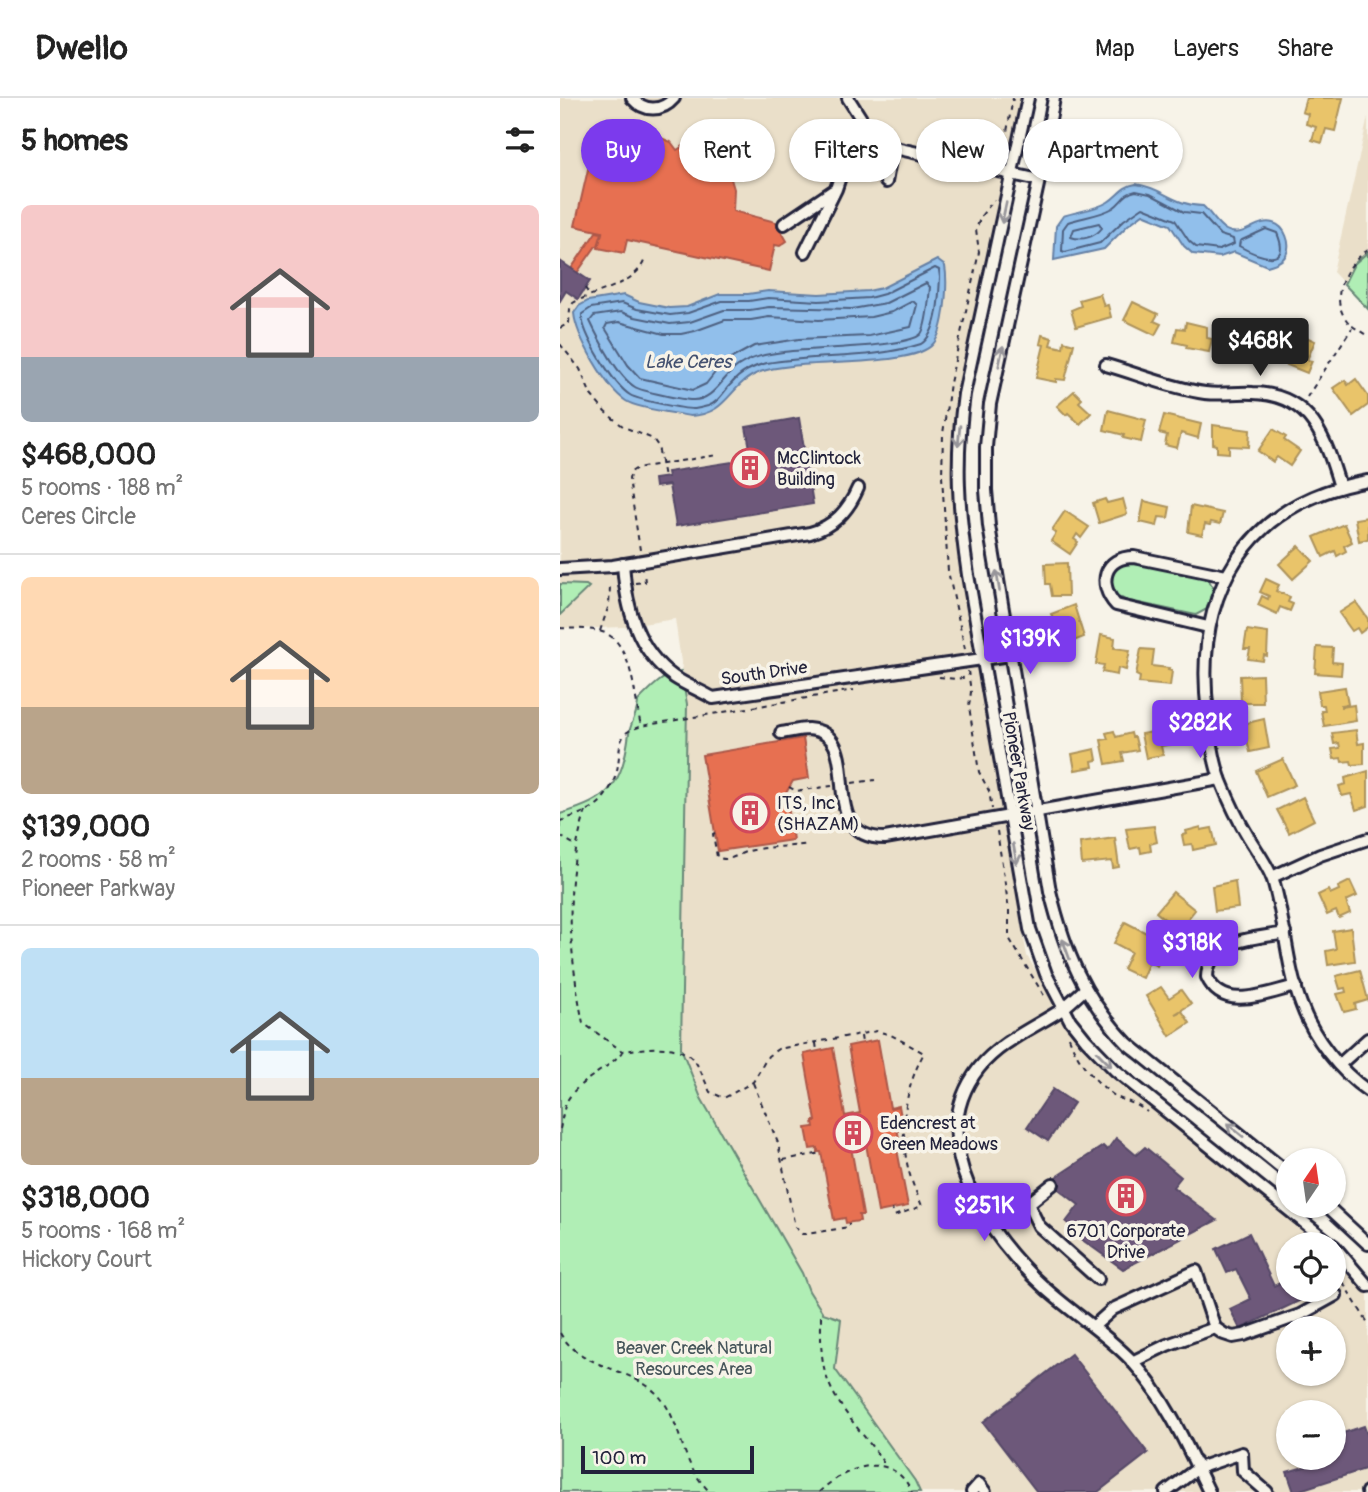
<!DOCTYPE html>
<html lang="en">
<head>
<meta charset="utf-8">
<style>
  :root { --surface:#fff; --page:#f2f2f2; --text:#222; --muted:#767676; --line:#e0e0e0; --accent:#7c3aed }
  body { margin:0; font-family:Pangolin,sans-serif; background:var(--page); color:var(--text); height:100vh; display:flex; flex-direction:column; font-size:26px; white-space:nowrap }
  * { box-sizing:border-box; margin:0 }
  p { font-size:23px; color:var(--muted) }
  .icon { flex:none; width:38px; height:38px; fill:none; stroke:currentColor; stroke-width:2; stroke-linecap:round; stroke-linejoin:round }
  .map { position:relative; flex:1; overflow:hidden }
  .side { display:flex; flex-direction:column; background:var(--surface); width:560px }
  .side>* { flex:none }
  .top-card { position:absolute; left:21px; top:21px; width:665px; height:63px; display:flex; gap:14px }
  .needle { width:46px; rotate:13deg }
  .buttons { position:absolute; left:716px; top:1050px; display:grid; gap:14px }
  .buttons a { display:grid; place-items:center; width:70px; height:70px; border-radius:50%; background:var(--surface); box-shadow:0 2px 5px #0004; font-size:35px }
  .scale { position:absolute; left:21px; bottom:18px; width:173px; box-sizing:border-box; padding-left:7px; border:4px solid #22223b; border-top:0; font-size:19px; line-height:24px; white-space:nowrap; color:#22223b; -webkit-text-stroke:5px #f7f3e8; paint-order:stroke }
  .price { position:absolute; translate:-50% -60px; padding:0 16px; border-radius:7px; background:var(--accent); color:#fff; font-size:23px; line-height:46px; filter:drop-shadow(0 2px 4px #0008) }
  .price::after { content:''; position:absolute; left:50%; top:42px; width:21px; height:16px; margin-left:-10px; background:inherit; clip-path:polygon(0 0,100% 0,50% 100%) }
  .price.active { background:#222; color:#fff }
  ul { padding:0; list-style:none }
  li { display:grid; align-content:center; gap:14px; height:371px; padding:0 21px }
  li+li { border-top:2px solid var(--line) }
  li span { display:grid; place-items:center; height:217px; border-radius:10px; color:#555 }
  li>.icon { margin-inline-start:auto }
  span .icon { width:126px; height:126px; fill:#fffc; stroke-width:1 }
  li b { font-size:30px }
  h2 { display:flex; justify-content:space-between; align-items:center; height:84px; padding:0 21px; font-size:30px }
  .tag { padding:0 24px; border-radius:32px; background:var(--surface); box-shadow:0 2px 5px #0004; font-size:24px; line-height:63px }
  .tag.active { background:var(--accent); color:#fff }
  header { display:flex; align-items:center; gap:42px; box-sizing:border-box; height:98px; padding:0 35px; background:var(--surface); border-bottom:2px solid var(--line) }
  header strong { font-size:33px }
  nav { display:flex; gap:38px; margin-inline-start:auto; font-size:24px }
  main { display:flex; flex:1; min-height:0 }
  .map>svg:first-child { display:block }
  .built { fill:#eadfc9; fill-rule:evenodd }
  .green { fill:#b0eeb5; stroke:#698878; stroke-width:2 }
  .water { fill:#91bfeb; stroke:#6580a5; stroke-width:2 }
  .homes { fill:#e9c46a; stroke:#ad935c; stroke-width:2 }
  .shops { fill:#e76f51; stroke:#ac584a; stroke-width:2 }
  .offices { fill:#6d597a; stroke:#564867; stroke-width:2 }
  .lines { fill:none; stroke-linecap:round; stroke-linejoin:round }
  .shore { stroke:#4e6181; stroke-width:2 }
  .minor-casing { stroke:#22223b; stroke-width:16 }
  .path { stroke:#22223b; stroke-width:2; stroke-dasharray:5 5; stroke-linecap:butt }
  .minor { stroke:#f7f3e8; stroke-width:10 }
  .oneway { stroke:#97959a }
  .labels { text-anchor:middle; stroke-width:7; stroke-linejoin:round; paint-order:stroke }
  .poi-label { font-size:18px; fill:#22223b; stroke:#f7f3e8; text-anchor:start }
  .street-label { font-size:18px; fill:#22223b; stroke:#f7f3e8 }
  .park-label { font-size:18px; fill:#46555a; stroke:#f7f3e8 }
  .water-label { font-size:19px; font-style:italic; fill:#435170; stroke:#f7f3e8 }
</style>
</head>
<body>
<header>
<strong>Dwello</strong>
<nav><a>Map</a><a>Layers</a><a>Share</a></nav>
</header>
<main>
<section class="side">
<h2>5 homes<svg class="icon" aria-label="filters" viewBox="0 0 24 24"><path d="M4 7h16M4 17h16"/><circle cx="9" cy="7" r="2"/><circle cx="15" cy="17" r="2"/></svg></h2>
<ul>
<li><span style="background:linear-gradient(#f6c9c9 70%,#9aa5b1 0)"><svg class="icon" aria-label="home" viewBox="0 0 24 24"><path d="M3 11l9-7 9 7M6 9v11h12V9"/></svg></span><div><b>$468,000</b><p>5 rooms · 188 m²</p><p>Ceres Circle</p></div></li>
<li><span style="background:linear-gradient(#ffd9b3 60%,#b9a48a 0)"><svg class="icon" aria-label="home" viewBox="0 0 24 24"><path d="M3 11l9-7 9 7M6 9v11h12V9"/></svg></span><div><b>$139,000</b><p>2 rooms · 58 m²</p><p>Pioneer Parkway</p></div></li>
<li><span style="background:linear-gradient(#bfe0f5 60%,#b9a48a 0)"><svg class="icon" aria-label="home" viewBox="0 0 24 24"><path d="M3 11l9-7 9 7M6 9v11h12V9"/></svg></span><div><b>$318,000</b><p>5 rooms · 168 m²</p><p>Hickory Court</p></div></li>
</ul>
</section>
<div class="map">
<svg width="808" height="1394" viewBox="0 0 808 1394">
  <rect width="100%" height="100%" fill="#f7f3e8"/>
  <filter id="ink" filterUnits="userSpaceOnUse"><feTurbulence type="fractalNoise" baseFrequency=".0143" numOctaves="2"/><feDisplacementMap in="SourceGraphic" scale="14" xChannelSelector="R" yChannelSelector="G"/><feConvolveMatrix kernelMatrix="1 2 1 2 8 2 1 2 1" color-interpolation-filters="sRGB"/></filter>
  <g filter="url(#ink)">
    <g class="built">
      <path d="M 0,0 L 468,0 L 404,296 L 397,382 L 422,558 L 415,559 L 467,858 L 510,929 L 565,988 L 764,1146 L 728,1146 L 728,1192 L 774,1192 L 774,1155 L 808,1194 L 808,1394 L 360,1394 L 355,1383 L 275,1271 L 281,1221 L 263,1215 L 249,1193 L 242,1175 L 141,1000 L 121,950 L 127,606 L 115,521 L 63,529 L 14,531 L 0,529 ZM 728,1230 L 774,1230 L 774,1276 L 728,1276 ZM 728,1314 L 774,1314 L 774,1360 L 728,1360 Z"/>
      <polygon points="808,19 808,211 773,174"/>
    </g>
    <g class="green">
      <polygon points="808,154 808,211 784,186 794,166"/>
      <polygon points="574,463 648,480 653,490 647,511 636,517 565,502 557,497 551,489 552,476 561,465"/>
      <polygon points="0,486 26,487 29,489 0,517"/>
      <path d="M 121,573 L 127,606 L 121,950 L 141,1000 L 242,1175 L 249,1193 L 263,1215 L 281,1221 L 275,1271 L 355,1383 L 360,1394 L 0,1394 L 0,716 C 51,701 62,687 69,635 C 71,624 78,615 78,603 C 91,590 102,577 121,573 Z"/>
    </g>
    <g class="water">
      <path d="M 576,86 C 604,90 612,107 643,108 C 651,115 657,127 666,132 C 684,142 696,120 713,125 C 725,128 732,146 726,157 C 722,164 714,166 707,168 L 674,154 L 660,159 L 633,156 L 624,148 L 610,127 L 583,116 L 568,127 L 544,151 L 494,162 L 496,128 L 503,118 C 518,113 535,112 548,104 C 559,97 562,88 576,86 Z"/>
      <path d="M 377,162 L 385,168 C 388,185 385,233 373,246 C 352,271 237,260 200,274 C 168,286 170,316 130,318 C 115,315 78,311 66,303 C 46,290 16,238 14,215 L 19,208 L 28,203 L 64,197 L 79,204 L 109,210 L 127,209 L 160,196 L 188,196 L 208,193 L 259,196 L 308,193 L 322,190 Z"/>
    </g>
    <g class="homes">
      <polygon points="746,0 783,0 775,33 766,31 762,45 752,42 756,29 746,26 748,16 742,14"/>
      <polygon points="540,196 544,208 548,207 551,219 516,229 511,212 521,208 519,202"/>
      <polygon points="573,204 598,216 594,223 601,226 595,237 564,222"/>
      <polygon points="626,224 647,229 647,240 652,241 649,254 626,250 627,247 614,244 617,230 625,231"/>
      <polygon points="676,226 690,227 688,239 704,239 702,263 688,261 689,256 682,255 682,253 666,254 669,233 675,234"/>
      <polygon points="735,234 755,243 747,262 752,263 747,275 727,267 729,262 720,259 727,239 732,241"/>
      <polygon points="482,237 492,240 490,247 503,250 504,243 514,246 505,282 496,281 496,284 476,280 484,247 480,246"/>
      <polygon points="796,281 808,298 808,307 793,318 773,290 785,282 788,287"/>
      <polygon points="514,293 522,301 519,304 531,315 520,326 508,315 506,317 497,308"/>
      <polygon points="548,312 586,322 581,344 563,340 564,337 544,332"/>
      <polygon points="604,317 641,326 638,340 621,335 617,350 605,347 607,337 599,335"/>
      <polygon points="653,327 690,332 689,349 669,348 669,355 657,354 657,347 653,346"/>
      <polygon points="713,331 726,339 724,342 740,353 730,368 717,359 713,364 698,353"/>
      <polygon points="545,401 547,405 563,401 567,416 539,425 533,405"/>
      <polygon points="584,403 610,409 608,420 599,419 597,428 580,424"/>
      <polygon points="631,408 663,415 660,426 651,424 650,427 645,426 642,437 628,434"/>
      <polygon points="505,413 529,429 521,440 517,436 514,441 518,444 510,456 491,443 496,435 492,432"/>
      <polygon points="808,419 808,441 799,443 795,421"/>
      <polygon points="784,426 792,444 784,448 786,453 777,458 775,453 763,459 754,439"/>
      <polygon points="739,448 753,463 733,481 719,466"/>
      <polygon points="507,465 508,498 492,498 490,486 486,486 485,466"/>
      <polygon points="706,481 719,487 716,493 730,499 728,504 733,506 730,513 720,509 717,516 698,507 702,498 708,501 709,498 700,494"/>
      <polygon points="796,504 808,521 808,529 800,535 797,530 792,533 779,515"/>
      <polygon points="514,507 524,539 506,546 491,516"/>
      <polygon points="687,532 708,535 707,558 704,557 703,563 688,561 690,551 684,551"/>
      <polygon points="541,537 555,540 554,550 570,552 566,572 558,570 557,577 542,574 544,567 536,566"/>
      <polygon points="757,549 773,550 772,564 782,565 781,577 755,575"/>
      <polygon points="581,551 594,552 592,568 609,570 608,572 612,573 610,588 579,585 580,579 576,577"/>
      <polygon points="702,577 703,605 681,605 680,578"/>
      <polygon points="785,589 788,606 781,607 781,609 794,607 796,623 764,628 761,613 765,613 764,607 760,607 758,593"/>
      <polygon points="704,621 709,650 690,654 683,626"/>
      <polygon points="616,630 619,645 601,648 603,657 586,660 581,636"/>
      <polygon points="796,632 798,646 804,645 804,666 792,667 791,663 782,664 781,660 774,661 772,651 780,650 779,645 774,646 772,635"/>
      <polygon points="554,633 556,639 571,635 572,639 575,639 578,652 562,655 564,663 546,666 541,642 548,641 546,635"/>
      <polygon points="535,651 537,662 532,663 533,669 515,672 512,656"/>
      <polygon points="723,661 735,687 707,699 696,673"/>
      <polygon points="808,673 808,708 796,712 791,696 782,698 779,688 786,686 785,680"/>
      <polygon points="743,699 754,722 729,735 717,712"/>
      <polygon points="594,728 597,744 590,746 591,753 581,755 580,749 570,751 566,731"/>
      <polygon points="641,729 641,732 652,730 656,747 633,752 632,746 624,747 622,737 627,736 626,733"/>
      <polygon points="555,740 559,769 553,770 552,763 522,766 520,745"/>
      <polygon points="675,783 678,810 655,813 652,788"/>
      <polygon points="790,783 797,798 786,803 790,815 779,820 776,813 767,817 758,797 768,792 770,796 779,792 778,789"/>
      <polygon points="613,794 635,812 627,822 632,826 623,836 596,814"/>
      <polygon points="565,824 608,846 597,868 589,864 582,880 563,871 571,854 554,845"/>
      <polygon points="791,830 795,863 768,867 766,853 776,851 773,833"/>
      <polygon points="800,872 808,902 795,906 796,911 784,914 777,896 786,894 785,890 780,891 776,878"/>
      <polygon points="601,889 609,900 621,892 631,906 615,916 622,913 630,925 610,938 586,898"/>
    </g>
    <g class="shops">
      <polygon points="56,27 67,41 75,37 94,37 111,44 117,52 131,43 150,74 166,64 174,91 173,113 216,124 227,143 220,148 215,147 209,173 67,142 64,155 38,150 42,134 15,128 29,67 34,64 23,48"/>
      <polygon points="36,134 42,135 38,148 36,148 17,175 11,171"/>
      <polygon points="243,640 249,680 233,683 226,695 233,742 158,753 142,657"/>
      <polygon points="318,942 330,1010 339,1008 343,1029 337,1030 339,1040 335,1041 348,1108 318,1114 306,1046 291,1049 303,1117 299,1117 300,1123 286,1125 285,1120 274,1122 261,1054 258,1054 258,1050 250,1051 246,1030 254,1029 253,1023 256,1023 244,956 273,950 285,1018 300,1015 288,948"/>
    </g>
    <g class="offices">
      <polygon points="0,163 30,183 18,201 6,193 0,203"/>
      <polygon points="239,320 253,406 116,428 109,387 95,389 94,381 108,379 107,374 192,361 186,329"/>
      <polygon points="493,991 514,1005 488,1043 467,1029"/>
      <polygon points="556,1040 576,1057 585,1049 621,1079 613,1089 657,1122 563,1171 521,1141 523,1138 506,1124 519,1107 496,1089 493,1081 543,1048 547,1052"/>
      <polygon points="689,1135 714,1188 728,1181 728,1192 738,1192 743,1201 680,1231 670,1211 691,1201 676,1171 667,1175 656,1151"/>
      <polygon points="511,1256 588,1355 538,1394 477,1394 423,1324"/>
      <polygon points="804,1328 808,1339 808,1370 734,1394 727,1374 751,1367 748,1360 774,1360 774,1338"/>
    </g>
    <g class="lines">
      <g class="shore">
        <path d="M 576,93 L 590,96 L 624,114 L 641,116 L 660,137 L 673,141 L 674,146 L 659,152 L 636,149 L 629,143 L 615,122 L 583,109 L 564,122 L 540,145 L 505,154 L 502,153 L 503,131 L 508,124 C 522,119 539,118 553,110 C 562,104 564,95 576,93 Z"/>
        <path d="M 539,125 L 542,130 C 535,139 522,143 511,139 L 514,131 Z"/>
        <path d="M 706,131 L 717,135 C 733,173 695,157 679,148 L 680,143 Z"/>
        <path d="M 375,170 L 379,172 L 380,179 C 379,198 378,235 361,246 C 311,262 258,256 207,265 C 194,268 180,275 171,286 C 163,294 159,304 148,308 C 143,309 138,311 133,311 C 123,311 78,302 70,297 C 54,287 21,235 22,216 L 31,210 L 62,205 L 77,211 L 110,217 L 128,215 L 162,203 L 189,203 L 208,200 L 259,203 L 309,200 L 324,196 Z"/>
        <path d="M 366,185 L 370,189 C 369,199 367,228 361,236 C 348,250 247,250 223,254 C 206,256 192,259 178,268 C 162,279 154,303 132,302 C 124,302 81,293 75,289 C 58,279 38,240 30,223 L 34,218 L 61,214 L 75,219 L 110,226 L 130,224 L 164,212 L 190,212 L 209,209 L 292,211 L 326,205 Z"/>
        <polygon points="353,203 357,207 351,229 309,238 239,241 194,248 170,261 157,272 146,286 133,292 80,280 68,267 45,230 47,226 59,224 104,236 121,236 135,233 165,222 191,222 209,219 259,222 311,219 332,214"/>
      </g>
      <defs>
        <g id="minor">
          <path d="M 72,0 C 84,14 102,14 114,0"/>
          <polyline points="288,0 317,46 479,82"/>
          <path d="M 468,0 L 404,296 C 395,363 398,410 408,477 L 470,831 L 486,876 L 510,922 L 526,942 L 555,972 L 771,1146"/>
          <path d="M 494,0 L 479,82 L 430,306 L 426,349 L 426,392 L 429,428 L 490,793 C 505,854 524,901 568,946 L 728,1075"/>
          <polyline points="277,40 299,46"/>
          <polyline points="326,84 332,51"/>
          <polyline points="224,126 273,93"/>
          <polyline points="245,154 276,91 289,52 299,46 317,46"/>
          <path d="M 546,267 C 578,276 611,290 645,295 C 661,297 677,294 693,295 C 752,296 766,342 780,389"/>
          <path d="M 808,383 C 684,405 633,496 648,616 C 650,638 653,662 661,683 C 669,703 678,722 689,740 C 697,753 708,768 713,782 C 725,822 726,867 741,906 C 753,939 779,973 808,993"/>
          <path d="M 63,466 C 66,510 77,552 114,579 C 126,587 141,593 153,600 L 450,557"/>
          <path d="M 0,471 L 53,468 L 250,435 C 274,428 288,413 298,390"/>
          <path d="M 648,529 L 556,507 C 537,486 544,459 574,459 L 666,478"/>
          <path d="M 221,635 C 229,634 239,631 248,631 C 310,635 251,740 325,740 L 660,681"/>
          <polyline points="712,779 760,757 808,741"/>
          <path d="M 725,835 C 695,841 648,840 647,879 C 663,915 706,895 736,888"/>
          <path d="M 525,891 C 517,898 509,906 501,912 C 473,930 440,944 419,970 C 361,1044 428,1139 486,1191 C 514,1216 545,1235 571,1262 C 606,1300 627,1348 649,1394"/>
          <polyline points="779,967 808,941"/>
          <polyline points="468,1106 479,1128 538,1181"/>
          <polyline points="767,1108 808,1146"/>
          <polyline points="432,1128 468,1106 493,1086"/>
          <polyline points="774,1148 808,1188"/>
          <polyline points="534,1228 553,1211 636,1173 655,1230 607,1247 572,1264"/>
          <polyline points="655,1230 664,1236 673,1239 684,1237 740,1217 776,1197"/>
          <polyline points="412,1394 419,1386 425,1394"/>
          <polyline points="606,1394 638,1370 682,1355 683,1373 707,1394"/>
          <polyline points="807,1394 808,1394"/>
        </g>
      </defs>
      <use href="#minor" class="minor-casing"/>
      <g class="path">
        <polyline points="442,62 453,0"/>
        <path d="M 808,152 C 785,167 767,201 789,225 C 794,230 802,234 808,238"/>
        <polyline points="25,190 29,196"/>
        <path d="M 0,230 L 9,225 L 10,211 L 13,205 C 34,193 78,187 85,160"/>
        <polyline points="0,246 20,271 31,297 45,314 64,329 93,341 98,348 104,379"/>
        <polyline points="747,299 792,230"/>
        <polyline points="80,452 69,381 71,374 77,370 157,357"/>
        <polyline points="75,485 85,484 84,475"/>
        <path d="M 0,530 C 13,531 26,530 39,533 C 73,540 74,599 81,628"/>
        <polyline points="40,533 49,507 50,489 53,488"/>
        <polyline points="405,551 388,473 382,378 383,336 390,285 419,154 416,131 421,118 434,102"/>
        <polyline points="408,573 411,594 409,608 419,674 429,693 432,711"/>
        <polyline points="379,579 396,581 408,579"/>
        <polyline points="292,685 315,682"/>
        <polyline points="229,689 236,693 272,688"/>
        <path d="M 26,713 C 3,783 9,855 23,925 L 62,953 C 83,951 116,944 132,960 C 140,968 145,984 150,994 L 164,1000 L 193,984 L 208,958 L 218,951 L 317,933 L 331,937 L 364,955 C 344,991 338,1037 350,1077 C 353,1088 358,1098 362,1108 L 334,1118 L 332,1111"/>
        <path d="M 0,723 C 13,718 29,714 39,705 C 49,695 57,679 58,666 C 60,656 58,643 66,635 C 69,632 77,630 81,628 L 294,592"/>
        <polyline points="437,733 449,812 449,840 486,901"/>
        <path d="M 155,735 L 153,736 L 157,759 C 167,764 173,759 183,755 C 204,747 227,750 249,746"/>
        <polyline points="0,738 17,748"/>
        <polyline points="301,938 302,945"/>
        <path d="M 509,939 C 517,962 532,981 552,996 C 563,1004 574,1003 587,1014"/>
        <polyline points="256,945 257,953"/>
        <polyline points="193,985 218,1045 235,1129 242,1136 247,1136 289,1129 289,1125"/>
        <path d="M 0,1031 C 2,1023 3,1011 7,1003 C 19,981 47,973 62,954"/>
        <polyline points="223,1062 262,1055"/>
        <polyline points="774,1168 781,1175 785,1188 808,1225"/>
        <path d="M 261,1218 C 261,1237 260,1258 266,1277 C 276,1310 305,1336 323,1364 L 323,1368"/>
        <path d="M 0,1235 C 20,1270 68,1269 95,1294 C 118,1315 120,1353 136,1377 C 140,1383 145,1389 150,1394"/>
        <path d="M 259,1394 C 286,1369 331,1350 352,1394"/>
      </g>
      <use href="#minor" class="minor"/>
    </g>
    <defs><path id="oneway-shaft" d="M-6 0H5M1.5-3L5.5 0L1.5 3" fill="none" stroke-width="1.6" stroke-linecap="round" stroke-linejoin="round" transform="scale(1.75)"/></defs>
    <g class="oneway">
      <use href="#oneway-shaft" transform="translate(444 115) rotate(102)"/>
      <use href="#oneway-shaft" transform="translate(441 258) rotate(-78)"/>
      <use href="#oneway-shaft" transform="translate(399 338) rotate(95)"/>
      <use href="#oneway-shaft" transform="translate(438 483) rotate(-99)"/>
      <use href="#oneway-shaft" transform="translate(455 756) rotate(80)"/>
      <use href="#oneway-shaft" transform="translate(506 851) rotate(-110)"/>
      <use href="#oneway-shaft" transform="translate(544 961) rotate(45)"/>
      <use href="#oneway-shaft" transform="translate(675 1032) rotate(-141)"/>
    </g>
  </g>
  <defs>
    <symbol id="building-ring" viewBox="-11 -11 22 22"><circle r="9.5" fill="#f7f3e8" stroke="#d1495b" stroke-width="1.5"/><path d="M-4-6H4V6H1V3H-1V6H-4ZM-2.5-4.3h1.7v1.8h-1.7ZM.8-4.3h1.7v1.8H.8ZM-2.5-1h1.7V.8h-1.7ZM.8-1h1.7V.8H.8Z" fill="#d1495b"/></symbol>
  </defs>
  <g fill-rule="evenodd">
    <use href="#building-ring" x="168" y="348" width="44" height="44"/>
    <use href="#building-ring" x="168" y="693" width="44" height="44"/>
    <use href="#building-ring" x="271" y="1013" width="44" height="44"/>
    <use href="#building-ring" x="544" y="1076" width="44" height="44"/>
  </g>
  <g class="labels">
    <g class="poi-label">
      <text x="217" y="366">McClintock<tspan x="217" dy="21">Building</tspan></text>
      <text x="217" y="711">ITS, Inc<tspan x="217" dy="21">(SHAZAM)</tspan></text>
      <text x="320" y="1031">Edencrest at<tspan x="320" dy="21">Green Meadows</tspan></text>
      <text x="566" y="1139" text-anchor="middle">6701 Corporate<tspan x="566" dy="21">Drive</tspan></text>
    </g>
    <g class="street-label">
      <text transform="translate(204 575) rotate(-8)" y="6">South Drive</text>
      <text transform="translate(459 673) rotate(80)" y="6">Pioneer Parkway</text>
    </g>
    <g class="park-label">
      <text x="134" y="1256">Beaver Creek Natural<tspan x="134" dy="21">Resources Area</tspan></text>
    </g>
    <g class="water-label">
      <text x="128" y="270">Lake Ceres</text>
    </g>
  </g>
</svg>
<div class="buttons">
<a><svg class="needle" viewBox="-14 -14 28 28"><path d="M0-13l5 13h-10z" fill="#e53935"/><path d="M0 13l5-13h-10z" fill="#767676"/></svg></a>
<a><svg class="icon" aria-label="locate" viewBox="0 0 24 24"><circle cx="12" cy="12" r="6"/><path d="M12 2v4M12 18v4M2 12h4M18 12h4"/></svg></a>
<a>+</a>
<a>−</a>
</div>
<div class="scale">100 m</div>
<b class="price active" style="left:700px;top:280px">$468K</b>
<b class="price" style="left:470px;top:578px">$139K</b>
<b class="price" style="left:640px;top:662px">$282K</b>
<b class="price" style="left:632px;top:882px">$318K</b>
<b class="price" style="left:424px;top:1145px">$251K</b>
<div class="top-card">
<a class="tag active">Buy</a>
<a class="tag">Rent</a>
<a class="tag">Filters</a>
<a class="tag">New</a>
<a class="tag">Apartment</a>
</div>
</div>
</main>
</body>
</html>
